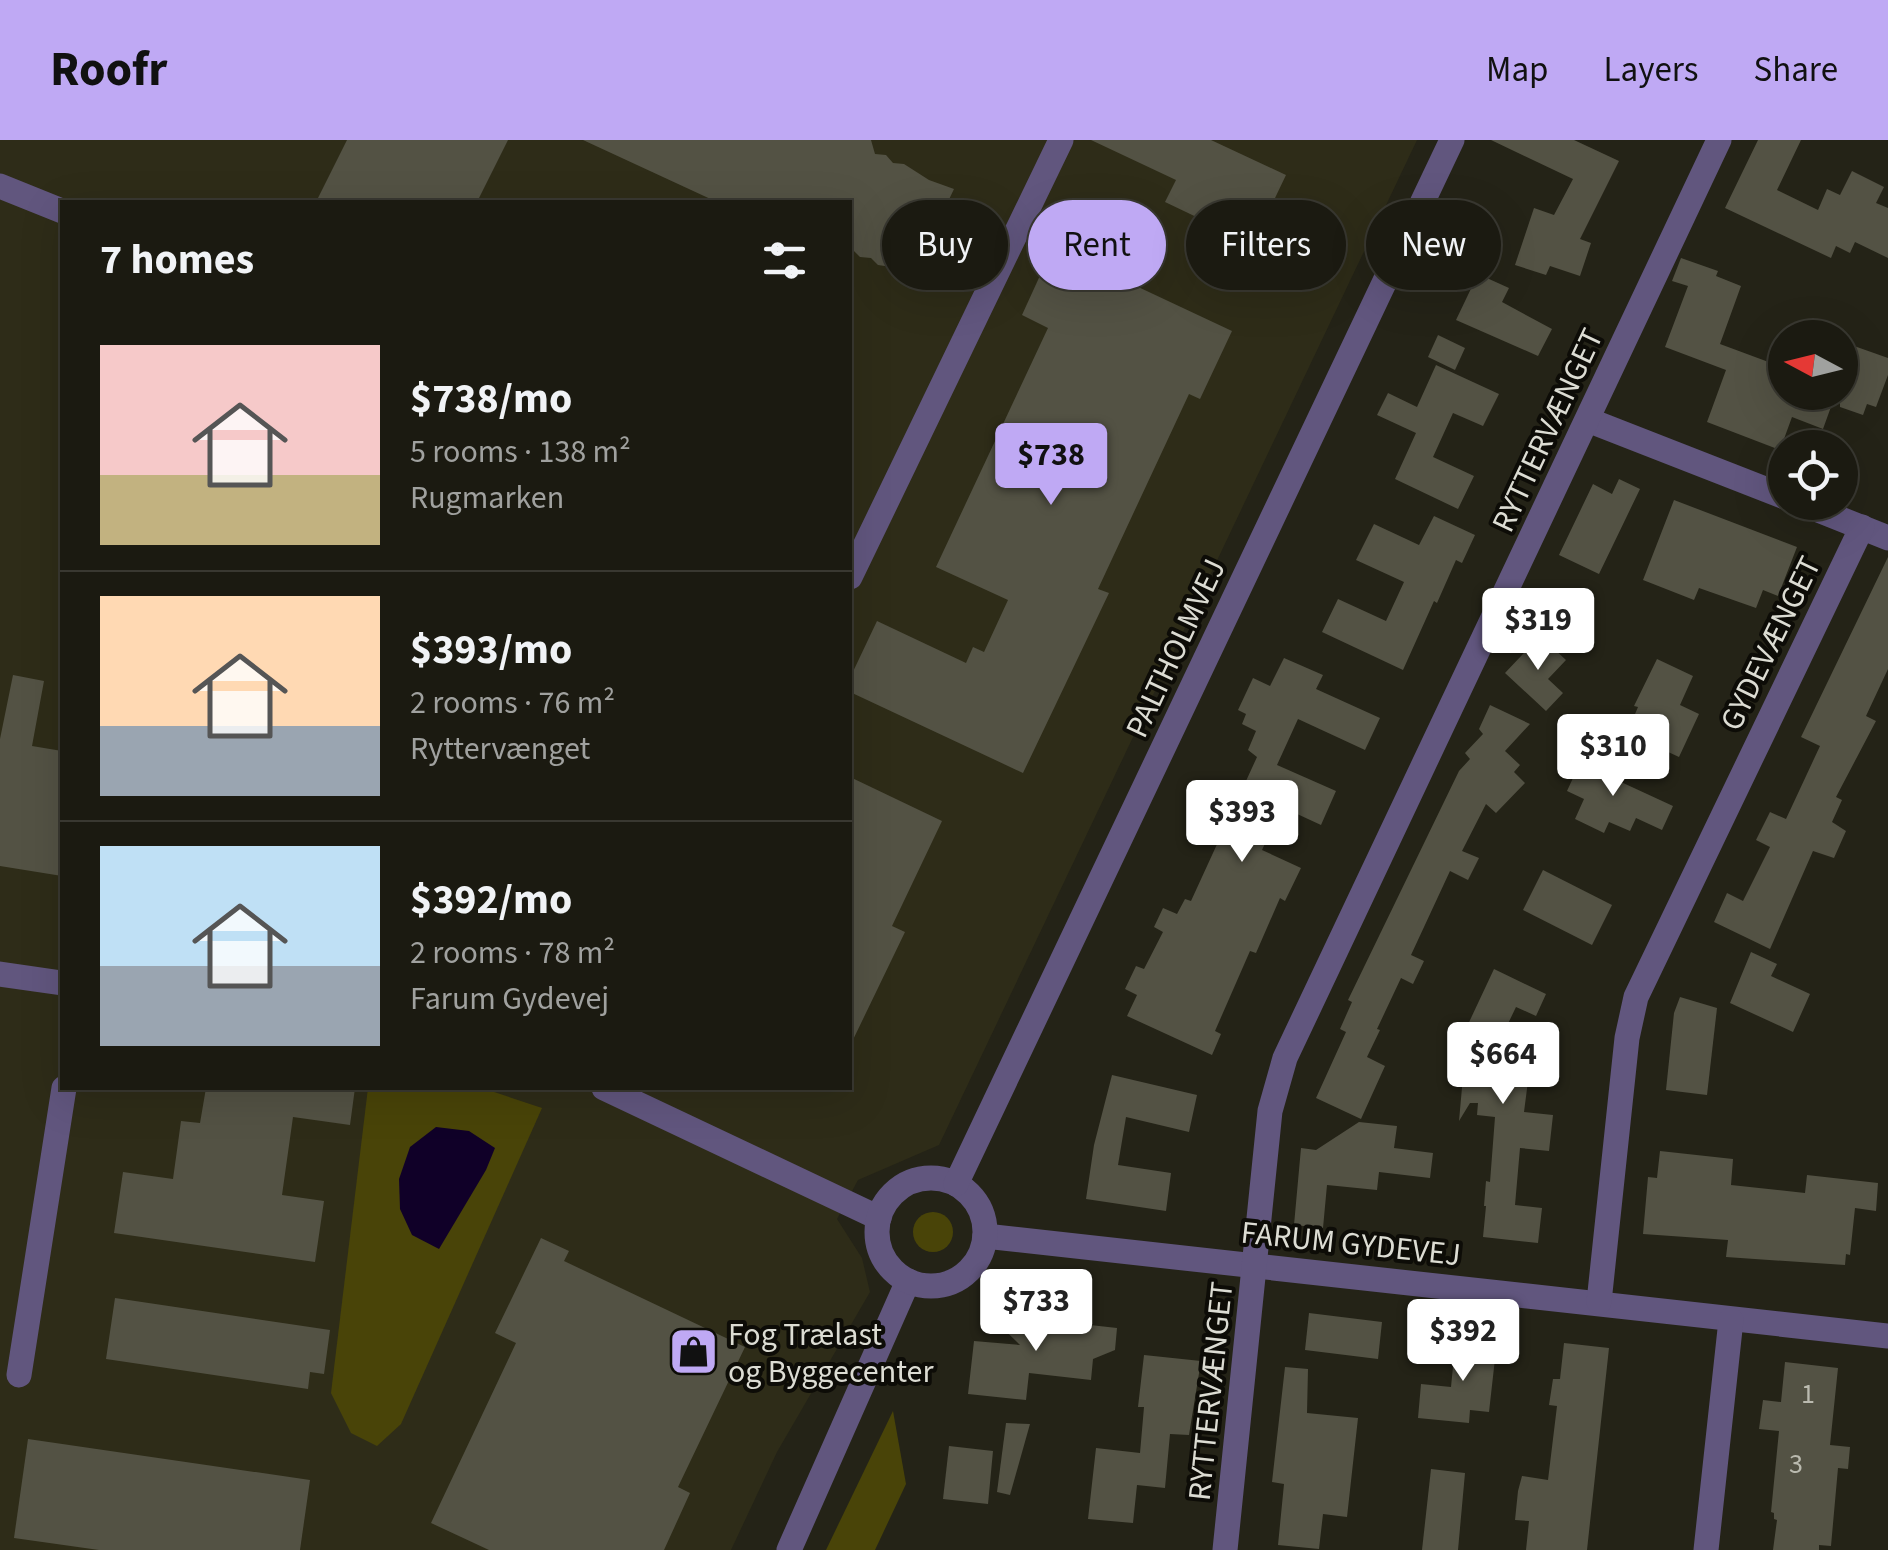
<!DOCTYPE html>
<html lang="en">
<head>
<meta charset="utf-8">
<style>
  :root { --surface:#1b1a11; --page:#24231a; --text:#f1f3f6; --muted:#a0a19f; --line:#393831; --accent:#bfa9f4 }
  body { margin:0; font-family:"Source Sans 3",sans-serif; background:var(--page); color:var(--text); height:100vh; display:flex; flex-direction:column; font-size:38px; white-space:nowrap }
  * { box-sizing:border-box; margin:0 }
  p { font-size:32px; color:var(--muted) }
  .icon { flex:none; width:55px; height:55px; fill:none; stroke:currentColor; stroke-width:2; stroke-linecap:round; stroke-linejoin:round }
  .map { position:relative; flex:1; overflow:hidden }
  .sheet { position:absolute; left:60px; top:60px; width:792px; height:890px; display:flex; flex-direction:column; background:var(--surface); border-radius:0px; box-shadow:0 10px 40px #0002,0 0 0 2px var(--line) }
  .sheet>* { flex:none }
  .hud { position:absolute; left:882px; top:60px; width:855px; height:90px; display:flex; gap:20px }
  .needle { width:65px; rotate:277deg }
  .buttons { position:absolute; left:1768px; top:180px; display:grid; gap:20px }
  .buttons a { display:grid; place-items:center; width:90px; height:90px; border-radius:50%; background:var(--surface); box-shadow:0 10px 40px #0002,0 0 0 2px var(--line); font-size:50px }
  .price { position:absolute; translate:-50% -85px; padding:0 22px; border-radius:10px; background:#fff; color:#222; font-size:32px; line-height:65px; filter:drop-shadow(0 2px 5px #0008) }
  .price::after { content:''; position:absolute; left:50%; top:60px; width:30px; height:22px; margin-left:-15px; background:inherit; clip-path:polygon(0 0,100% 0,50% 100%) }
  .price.current { background:var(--accent); color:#111 }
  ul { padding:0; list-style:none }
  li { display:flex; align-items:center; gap:30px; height:250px; padding:0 40px }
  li+li { border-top:2px solid var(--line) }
  li span { display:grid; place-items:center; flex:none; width:280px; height:200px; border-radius:0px; color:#555 }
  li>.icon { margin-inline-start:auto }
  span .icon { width:120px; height:120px; fill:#fffc; stroke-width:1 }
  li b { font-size:42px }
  h2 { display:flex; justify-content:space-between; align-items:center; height:120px; padding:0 40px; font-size:42px }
  .pill { padding:0 35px; border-radius:45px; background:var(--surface); box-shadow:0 10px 40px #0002,0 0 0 2px var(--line); font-size:35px; line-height:90px }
  .pill.current { background:var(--accent); color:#111 }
  header { display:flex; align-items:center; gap:60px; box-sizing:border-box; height:140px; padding:0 50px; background:var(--accent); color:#111 }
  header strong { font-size:48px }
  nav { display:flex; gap:55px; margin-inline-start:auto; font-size:35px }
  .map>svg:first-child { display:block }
  .built { fill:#2e2c18; fill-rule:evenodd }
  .green { fill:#494408 }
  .water { fill:#100028 }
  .building { fill:#535244 }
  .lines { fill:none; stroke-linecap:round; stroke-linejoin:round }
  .minor { stroke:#61567e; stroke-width:25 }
  .tertiary { stroke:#61567e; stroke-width:25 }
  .labels { text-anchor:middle; stroke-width:8; stroke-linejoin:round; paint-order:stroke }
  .number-label { font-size:28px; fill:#babaaf }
  .street-label { font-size:32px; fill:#dcdcd3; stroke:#0d0c07 }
  .poi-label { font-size:32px; fill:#dcdcd3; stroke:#0d0c07; text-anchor:start }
</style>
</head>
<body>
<header>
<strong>Roofr</strong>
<nav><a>Map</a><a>Layers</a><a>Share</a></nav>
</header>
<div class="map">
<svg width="1888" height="1410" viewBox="0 0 1888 1410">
  <rect width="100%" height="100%" fill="#242317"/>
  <path class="built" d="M 0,0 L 1417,0 L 939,1005 L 858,1040 L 837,1079 L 862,1118 L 870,1152 L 777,1312 L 731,1410 L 0,1410 ZM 62,62 L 850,62 L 850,948 L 62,948 Z"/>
  <g class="green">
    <polygon points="368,948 482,948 542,968 401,1284 377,1306 351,1293 331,1253"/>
    <circle cx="933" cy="1092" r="20"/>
    <polygon points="893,1271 906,1344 875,1410 826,1410"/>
  </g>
  <polygon class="water" points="436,987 469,991 495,1008 486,1030 439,1109 412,1095 400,1069 399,1039 410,1007"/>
  <g class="building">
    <polygon points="347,0 508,0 477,62 316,62"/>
    <polygon points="583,0 871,0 875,14 886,15 893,23 904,24 929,40 954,49 932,95 917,88 898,128 878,125 871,118 860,117 850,107 850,62 717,62"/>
    <polygon points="1091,0 1211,0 1286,35 1253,104 1165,62 1176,40"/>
    <polygon points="1491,0 1574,0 1619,21 1580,99 1591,103 1580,136 1550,126 1546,135 1515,125 1534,68 1554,75 1573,39"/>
    <polygon points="1758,0 1801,0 1777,50 1818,70 1827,49 1840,55 1852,31 1884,47 1876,63 1888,68 1888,118 1855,102 1850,113 1836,106 1831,118 1725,68"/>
    <polygon points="1053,107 1232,191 1200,259 1189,254 1098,449 1109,453 1023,633 850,552 850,538 877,481 966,523 973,507 984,512 1008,460 936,427 1048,188 1022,175"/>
    <polygon points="1681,118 1718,131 1716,136 1741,146 1720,204 1785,228 1785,252 1802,252 1832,264 1823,289 1792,277 1780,310 1707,282 1726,230 1665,207 1688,146 1672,141"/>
    <polygon points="1478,134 1509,148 1502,162 1552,189 1538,216 1456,180"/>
    <polygon points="1438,195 1465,208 1455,230 1428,217"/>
    <polygon points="1840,201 1888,218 1888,235 1876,267 1867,264 1863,275 1840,267"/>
    <polygon points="1436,225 1499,254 1483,286 1453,273 1433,317 1474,336 1458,369 1395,339 1416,293 1377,275 1388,253 1417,267"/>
    <polygon points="1619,339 1640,349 1599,434 1559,415 1593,344 1612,354"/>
    <polygon points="1674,360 1797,407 1778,456 1763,450 1756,468 1699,448 1694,460 1643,440"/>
    <polygon points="1434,376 1475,395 1462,423 1456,420 1437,463 1434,461 1403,530 1322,492 1338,459 1386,481 1404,442 1356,420 1374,384 1419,405"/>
    <polygon points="1888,417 1888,529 1866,576 1876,581 1836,657 1842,660 1832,682 1846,691 1834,718 1813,711 1770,809 1714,782 1727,753 1743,761 1770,707 1756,700 1770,672 1786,679 1820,606 1801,597"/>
    <polygon points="1540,464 1568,483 1551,502 1531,483"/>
    <polygon points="1540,496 1566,520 1548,539 1563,553 1546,571 1505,533"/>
    <polygon points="1284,518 1323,535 1316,549 1380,578 1365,610 1298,579 1277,625 1336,651 1321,685 1282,667 1262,710 1301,728 1285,761 1280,758 1256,813 1250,811 1215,891 1221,894 1212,915 1127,876 1137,855 1125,849 1136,826 1144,829 1163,792 1154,787 1163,768 1177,774 1185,759 1191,761 1257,617 1248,610 1256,591 1242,584 1246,574 1238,570 1253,538 1270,546"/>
    <polygon points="1657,519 1693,536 1680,565 1699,574 1679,617 1627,593 1638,567 1634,566"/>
    <polygon points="13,535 44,541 32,606 62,611 62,736 0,726 0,599"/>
    <polygon points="1490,565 1530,584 1505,611 1520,625 1514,632 1525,643 1496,673 1486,664 1462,711 1479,718 1468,740 1450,731 1411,815 1424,821 1413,844 1401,838 1377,889 1380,890 1367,917 1385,926 1361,979 1316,958 1346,892 1340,889 1352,862 1348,860 1459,631 1470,619 1465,613 1483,594 1479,589"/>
    <polygon points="1585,612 1613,625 1608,636 1673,666 1662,690 1636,678 1630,691 1609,682 1604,693 1575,679 1584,659 1567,651"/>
    <polygon points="850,637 942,681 892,786 905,792 850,906"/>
    <polygon points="1543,730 1612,765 1592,805 1523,770"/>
    <polygon points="1751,812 1777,824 1771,836 1810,854 1793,892 1730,863"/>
    <polygon points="1494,829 1546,854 1536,876 1516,867 1482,938 1528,941 1524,972 1553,975 1549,1011 1520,1008 1515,1065 1542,1068 1538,1103 1483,1097 1486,1066 1484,1066 1486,1041 1490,1042 1495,977 1477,975 1478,963 1470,963 1459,981 1465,914 1456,910"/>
    <polygon points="1680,857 1717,868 1707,955 1666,950 1674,873"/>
    <polygon points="1112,935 1197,955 1189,992 1126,977 1118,1025 1171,1033 1166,1071 1086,1059 1094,1005"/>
    <polygon points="206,948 355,948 350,985 293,977 282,1055 324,1061 315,1122 114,1093 123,1032 173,1039 181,981 200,983"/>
    <polygon points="1359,982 1397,986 1394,1008 1433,1013 1430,1038 1379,1032 1377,1050 1327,1045 1323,1088 1294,1085 1301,1008 1316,1010"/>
    <polygon points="1660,1011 1733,1019 1731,1045 1805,1053 1807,1035 1878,1043 1876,1071 1855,1068 1850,1115 1846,1114 1845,1125 1726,1117 1728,1100 1643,1094 1648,1037 1657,1038"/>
    <polygon points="541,1098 569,1111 564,1121 745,1207 678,1347 690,1353 664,1410 489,1410 431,1383 516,1203 495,1193"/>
    <polygon points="115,1158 330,1190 324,1234 310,1232 308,1249 106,1219"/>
    <polygon points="982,1168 1037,1174 1036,1179 1117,1188 1115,1210 1093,1219 1091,1240 1029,1233 1026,1260 968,1254 974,1201 1020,1205"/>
    <polygon points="1309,1173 1382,1182 1378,1219 1305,1210"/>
    <polygon points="1456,1196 1497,1201 1489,1272 1470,1270 1469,1283 1418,1278 1421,1244 1451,1247"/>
    <polygon points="1564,1203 1609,1208 1587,1410 1526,1410 1529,1381 1515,1380 1518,1351 1522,1336 1548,1340 1557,1266 1549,1265 1553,1239 1560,1239"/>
    <polygon points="1144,1215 1201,1221 1189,1295 1170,1294 1165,1348 1137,1345 1133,1383 1088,1379 1096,1308 1140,1313 1144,1267 1138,1267"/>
    <polygon points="1785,1222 1838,1228 1830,1305 1850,1307 1848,1329 1838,1328 1831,1406 1819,1405 1819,1410 1773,1410 1777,1380 1774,1379 1774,1373 1771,1372 1779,1291 1759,1289 1763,1260 1781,1262"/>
    <polygon points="1285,1227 1308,1229 1307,1273 1358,1278 1347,1377 1323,1374 1319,1409 1278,1405 1284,1344 1272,1342"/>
    <polygon points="1006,1283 1030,1284 1010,1355 997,1352"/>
    <polygon points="28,1299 310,1340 300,1410 99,1410 14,1398"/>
    <polygon points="949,1306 993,1311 988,1364 943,1359"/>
    <polygon points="1431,1329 1465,1333 1458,1410 1422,1410"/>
  </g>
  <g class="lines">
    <g class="minor">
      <polyline points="0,46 62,71"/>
      <polyline points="1588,280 1785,357"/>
      <polyline points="1798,362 1888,398"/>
      <polyline points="850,437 1061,0"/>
      <polyline points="985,1096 1888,1196"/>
      <polyline points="1599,1162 1627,898 1636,857 1862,387"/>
      <polyline points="19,1235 64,948"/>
      <polyline points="789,1410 908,1141"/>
      <polyline points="1225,1410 1270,971 1285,918 1719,0"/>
      <polyline points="1706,1410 1731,1180"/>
    </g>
    <g class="tertiary">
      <polyline points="0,834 62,843"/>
      <polyline points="604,948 879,1078"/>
      <circle cx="931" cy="1092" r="54"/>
      <polyline points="956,1044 1452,0"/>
    </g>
  </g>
  <defs>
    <symbol id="shop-square" viewBox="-11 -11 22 22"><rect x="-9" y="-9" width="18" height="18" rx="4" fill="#bfa9f4" stroke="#0d0c07"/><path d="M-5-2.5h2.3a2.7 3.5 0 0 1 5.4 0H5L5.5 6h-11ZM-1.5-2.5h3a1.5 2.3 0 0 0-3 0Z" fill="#111"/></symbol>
  </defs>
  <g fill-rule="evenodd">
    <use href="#shop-square" x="666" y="1184" width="55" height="55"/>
  </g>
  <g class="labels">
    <g class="number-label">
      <text x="1808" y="1263">1</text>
      <text x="1796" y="1333">3</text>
    </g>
    <g class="street-label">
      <text transform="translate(1547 290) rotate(-65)" y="11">RYTTERVÆNGET</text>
      <text transform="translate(1770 503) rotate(-64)" y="11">GYDEVÆNGET</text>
      <text transform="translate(1175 508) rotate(-65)" y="11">PALTHOLMVEJ</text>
      <text transform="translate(1351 1103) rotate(6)" y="11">FARUM GYDEVEJ</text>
      <text transform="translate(1210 1251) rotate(-84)" y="11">RYTTERVÆNGET</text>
    </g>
    <g class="poi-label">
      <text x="728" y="1205">Fog Trælast<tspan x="728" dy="37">og Byggecenter</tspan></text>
    </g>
  </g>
</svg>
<div class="buttons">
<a><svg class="needle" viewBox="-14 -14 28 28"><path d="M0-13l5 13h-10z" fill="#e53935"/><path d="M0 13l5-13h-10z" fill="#a0a19f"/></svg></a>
<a><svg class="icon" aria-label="locate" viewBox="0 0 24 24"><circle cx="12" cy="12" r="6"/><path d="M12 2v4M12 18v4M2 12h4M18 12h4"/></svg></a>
</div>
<b class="price current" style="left:1051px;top:368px">$738</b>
<b class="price" style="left:1538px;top:533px">$319</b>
<b class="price" style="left:1613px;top:659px">$310</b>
<b class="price" style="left:1242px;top:725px">$393</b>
<b class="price" style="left:1503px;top:967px">$664</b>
<b class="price" style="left:1036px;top:1214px">$733</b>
<b class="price" style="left:1463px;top:1244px">$392</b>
<div class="hud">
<a class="pill">Buy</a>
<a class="pill current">Rent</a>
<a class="pill">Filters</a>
<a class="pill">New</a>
</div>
<section class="sheet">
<h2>7 homes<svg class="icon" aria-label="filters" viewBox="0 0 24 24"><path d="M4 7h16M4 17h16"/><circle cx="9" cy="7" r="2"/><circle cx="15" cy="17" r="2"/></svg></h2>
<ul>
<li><span style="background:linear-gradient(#f6c9c9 65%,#c2b280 0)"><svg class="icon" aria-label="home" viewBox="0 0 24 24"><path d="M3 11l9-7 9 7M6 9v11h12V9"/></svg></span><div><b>$738/mo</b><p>5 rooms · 138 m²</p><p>Rugmarken</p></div></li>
<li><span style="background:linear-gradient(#ffd9b3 65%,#9aa5b1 0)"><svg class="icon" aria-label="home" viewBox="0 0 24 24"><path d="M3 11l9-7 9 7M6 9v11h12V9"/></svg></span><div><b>$393/mo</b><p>2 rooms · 76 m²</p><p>Ryttervænget</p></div></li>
<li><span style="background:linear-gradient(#bfe0f5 60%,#9aa5b1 0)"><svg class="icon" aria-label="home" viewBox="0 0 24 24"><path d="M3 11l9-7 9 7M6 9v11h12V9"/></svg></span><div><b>$392/mo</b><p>2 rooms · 78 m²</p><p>Farum Gydevej</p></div></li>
</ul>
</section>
</div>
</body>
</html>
